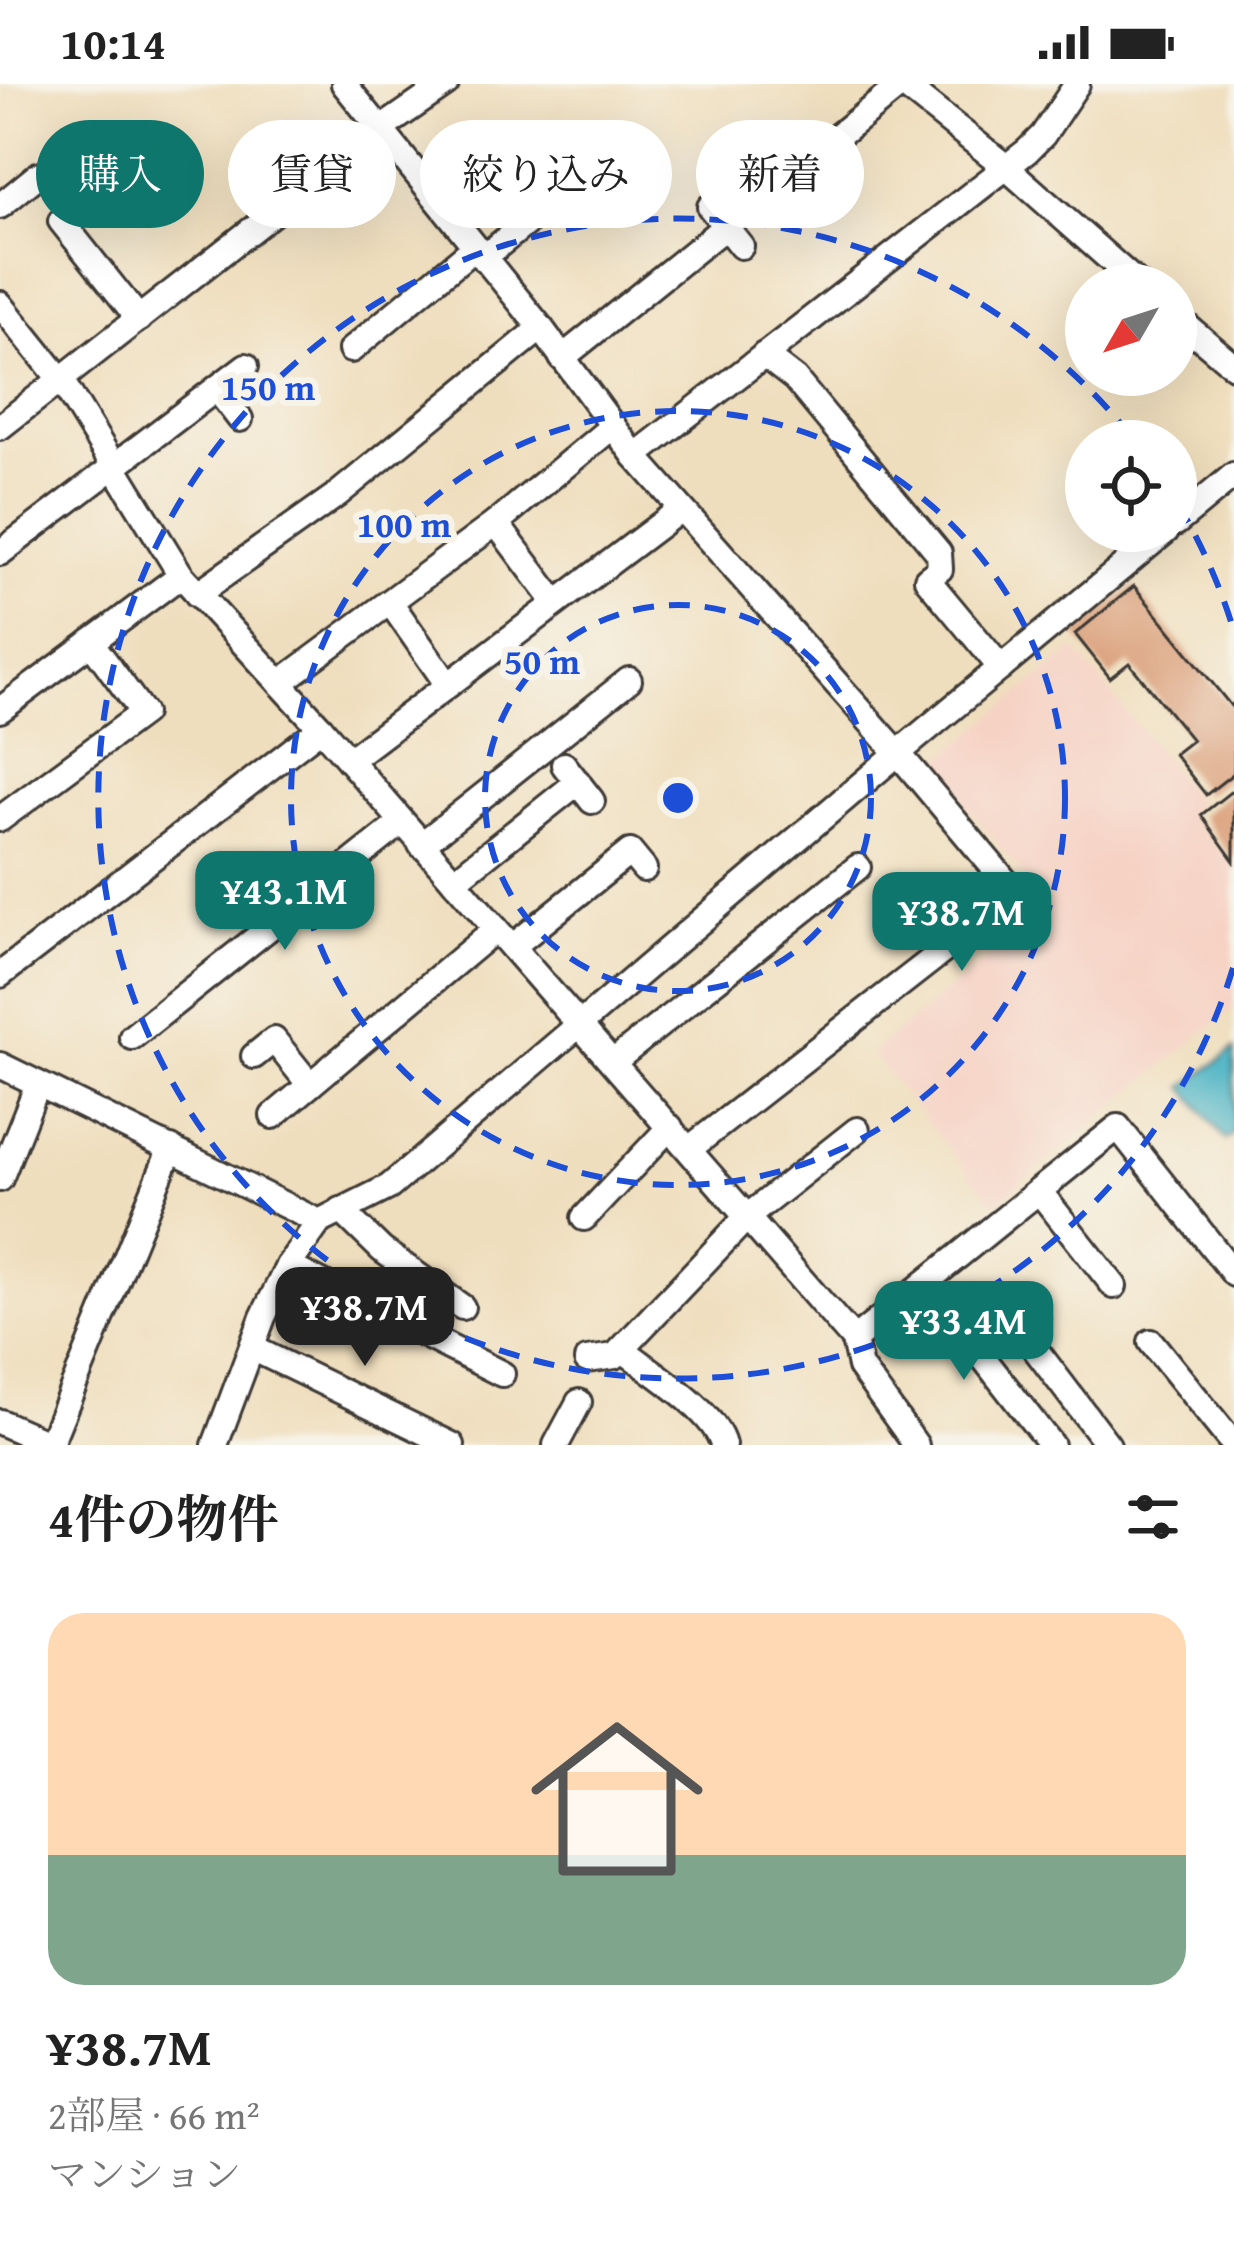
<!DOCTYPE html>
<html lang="ja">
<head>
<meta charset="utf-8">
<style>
  :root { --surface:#fff; --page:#f6f6f6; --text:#222; --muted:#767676; --line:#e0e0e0; --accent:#0f766e }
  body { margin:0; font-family:"Gentium Book Plus","Noto Serif JP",serif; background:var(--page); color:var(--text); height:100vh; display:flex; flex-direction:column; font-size:45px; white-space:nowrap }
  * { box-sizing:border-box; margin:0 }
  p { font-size:39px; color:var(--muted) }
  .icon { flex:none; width:66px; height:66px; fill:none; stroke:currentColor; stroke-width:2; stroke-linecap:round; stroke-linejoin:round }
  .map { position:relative; height:1361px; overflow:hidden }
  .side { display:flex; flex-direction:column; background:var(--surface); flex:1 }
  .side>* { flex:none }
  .hud { position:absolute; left:36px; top:36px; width:1164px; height:108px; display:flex; gap:24px }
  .needle { width:78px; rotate:231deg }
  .tools { position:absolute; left:1065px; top:180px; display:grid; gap:24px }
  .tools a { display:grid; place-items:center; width:132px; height:132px; border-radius:50%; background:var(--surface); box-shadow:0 12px 48px #0002; font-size:60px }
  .price { position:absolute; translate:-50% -102px; padding:0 27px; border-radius:24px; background:var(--accent); color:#fff; font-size:39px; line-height:78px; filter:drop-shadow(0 3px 6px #0008) }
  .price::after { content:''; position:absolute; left:50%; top:72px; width:36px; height:27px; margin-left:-18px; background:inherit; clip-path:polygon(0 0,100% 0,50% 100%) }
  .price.selected { background:#222; color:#fff }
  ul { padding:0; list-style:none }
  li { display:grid; align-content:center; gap:24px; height:636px; padding:0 48px }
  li+li { border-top:3px solid var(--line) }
  li span { display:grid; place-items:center; height:372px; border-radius:36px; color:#555 }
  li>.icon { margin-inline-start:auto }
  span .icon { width:216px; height:216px; fill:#fffc; stroke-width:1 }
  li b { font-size:51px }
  h2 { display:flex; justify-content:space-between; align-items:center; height:144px; padding:0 48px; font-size:51px }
  .pill { padding:0 42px; border-radius:54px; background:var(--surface); box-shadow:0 12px 48px #0002; font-size:42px; line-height:108px }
  .pill.selected { background:var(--accent); color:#fff }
  .status { display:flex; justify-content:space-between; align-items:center; height:84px; padding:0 60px; background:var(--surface); direction:ltr }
  .status svg { height:33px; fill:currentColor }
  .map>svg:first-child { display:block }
  .built { fill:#f6d2c4 }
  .water { fill:#45b1c3; stroke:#306670; stroke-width:3 }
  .building { fill:#d89871 }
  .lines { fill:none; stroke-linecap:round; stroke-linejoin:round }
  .street-casing { stroke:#3c3934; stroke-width:30 }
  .street { stroke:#fff; stroke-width:24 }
  .ring { fill:none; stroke:#1d4ed8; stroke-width:6; stroke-dasharray:21 15 }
  .centre { fill:#1d4ed8; stroke:#f7f3e8; stroke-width:6 }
  .ring-label { font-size:36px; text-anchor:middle; font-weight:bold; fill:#1d4ed8; stroke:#f7f3e8; stroke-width:12; stroke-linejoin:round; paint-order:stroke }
</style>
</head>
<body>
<div class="status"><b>10:14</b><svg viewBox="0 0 49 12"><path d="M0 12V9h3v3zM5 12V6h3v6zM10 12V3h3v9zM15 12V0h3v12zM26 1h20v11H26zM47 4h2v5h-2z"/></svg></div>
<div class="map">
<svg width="1234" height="1361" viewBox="0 0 1234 1361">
  <rect width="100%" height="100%" fill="#f7f3e8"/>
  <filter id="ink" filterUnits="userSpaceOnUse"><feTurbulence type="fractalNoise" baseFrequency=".00833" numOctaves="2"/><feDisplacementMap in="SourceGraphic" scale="24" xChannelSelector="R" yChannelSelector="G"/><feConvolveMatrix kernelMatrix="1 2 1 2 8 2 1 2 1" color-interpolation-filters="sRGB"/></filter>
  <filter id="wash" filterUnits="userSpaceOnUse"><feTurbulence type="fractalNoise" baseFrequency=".004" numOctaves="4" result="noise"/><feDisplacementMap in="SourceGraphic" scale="48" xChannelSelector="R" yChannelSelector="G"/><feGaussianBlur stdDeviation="2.7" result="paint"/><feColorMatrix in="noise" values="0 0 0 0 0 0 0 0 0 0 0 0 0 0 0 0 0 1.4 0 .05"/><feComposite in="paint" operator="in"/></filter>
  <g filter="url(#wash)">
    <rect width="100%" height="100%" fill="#efdebd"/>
    <polygon class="built" points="1075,565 1199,718 1189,727 1234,782 1234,924 994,1120 871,969 1049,823 933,681"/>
    <polygon class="water" points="1234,965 1234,1049 1225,1056 1184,1003"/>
    <g id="blocks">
      <g class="building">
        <polygon points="1134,502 1231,622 1234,619 1234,689 1206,711 1174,670 1192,656 1129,579 1110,594 1075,550"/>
        <polygon points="1234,705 1234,777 1201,731"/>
      </g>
    </g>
  </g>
  <g filter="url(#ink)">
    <use href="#blocks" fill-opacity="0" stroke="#3c3934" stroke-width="3"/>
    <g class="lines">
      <defs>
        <g id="street">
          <polyline points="344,0 541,244 635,372 898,669 1016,810 689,1065"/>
          <polyline points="902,0 1006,83 1139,201"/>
          <polyline points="0,122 38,91"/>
          <polyline points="710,123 741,162"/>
          <polyline points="61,137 139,235"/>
          <polyline points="483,174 604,76 616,91"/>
          <polyline points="0,220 61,296 181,491 321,644 854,1256 860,1283 916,1361"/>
          <polyline points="1176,233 1234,282"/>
          <polyline points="351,266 474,164"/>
          <polyline points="764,271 795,295 939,469 940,485 927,495 1001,584"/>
          <polyline points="562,274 902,0"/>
          <polyline points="217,305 240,335"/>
          <polyline points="0,343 378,47 446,0"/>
          <polyline points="635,372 1027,67 1043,51 1077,0"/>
          <polyline points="496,439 556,519"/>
          <polyline points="1176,439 1234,391"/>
          <polyline points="0,469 246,282"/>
          <polyline points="197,510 338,410 541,244"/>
          <polyline points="390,518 448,601"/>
          <polyline points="280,599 496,439 613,342"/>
          <polyline points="0,626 181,491"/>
          <polyline points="349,676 681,425"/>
          <polyline points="564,681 592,717"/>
          <polyline points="0,735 143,629 91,558"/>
          <polyline points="421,761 629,596"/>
          <polyline points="454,797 578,698"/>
          <polyline points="512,863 630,768 644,785"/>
          <polyline points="0,891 321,644"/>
          <polyline points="132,953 401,739"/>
          <polyline points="254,972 274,956 310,1001"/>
          <polyline points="613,978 858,783"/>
          <polyline points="0,981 319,1138"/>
          <polyline points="273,1032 496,845"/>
          <polyline points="0,1095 38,1000"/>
          <polyline points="1039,1107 1114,1202"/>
          <polyline points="341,1126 382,1166 462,1223"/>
          <polyline points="584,1134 670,1043"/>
          <polyline points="288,1182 502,1290"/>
          <polyline points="925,1199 1051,1361"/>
          <polyline points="1037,1237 1023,1249 1108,1361"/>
          <polyline points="854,1256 1118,1043 1234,1190"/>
          <polyline points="1151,1258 1234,1361"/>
          <polyline points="252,1264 452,1361"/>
          <path d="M 622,1265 C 650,1287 715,1327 723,1361"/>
          <polyline points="587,1276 615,1272 747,1133 857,1046"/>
          <polyline points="0,1338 52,1361"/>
          <polyline points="50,1360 171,1064"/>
          <polyline points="215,1361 263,1233 288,1182 319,1138 389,1103 898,669 1166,447"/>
          <polyline points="556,1361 579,1318"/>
        </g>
      </defs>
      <use href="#street" class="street-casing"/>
      <use href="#street" class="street"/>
    </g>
  </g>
  <g class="ring">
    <circle cx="678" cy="714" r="193"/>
    <circle cx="678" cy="714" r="387"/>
    <path d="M1233 884A580 580 0 1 1 1135 357M1178 420A580 580 0 0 1 1233 544"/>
  </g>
  <circle cx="678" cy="714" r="18" class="centre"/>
  <g class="ring-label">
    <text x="268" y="316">150 m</text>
    <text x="404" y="453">100 m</text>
    <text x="542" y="590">50 m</text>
  </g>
</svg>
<div class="tools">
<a><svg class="needle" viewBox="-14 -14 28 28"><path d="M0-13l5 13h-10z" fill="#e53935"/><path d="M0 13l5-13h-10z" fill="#767676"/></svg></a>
<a><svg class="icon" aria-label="locate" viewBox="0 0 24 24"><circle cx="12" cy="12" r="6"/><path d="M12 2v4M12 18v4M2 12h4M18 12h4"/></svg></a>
</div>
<b class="price" style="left:285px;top:869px">¥43.1M</b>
<b class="price" style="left:962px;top:890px">¥38.7M</b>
<b class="price selected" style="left:365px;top:1285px">¥38.7M</b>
<b class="price" style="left:964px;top:1299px">¥33.4M</b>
<div class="hud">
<a class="pill selected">購入</a>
<a class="pill">賃貸</a>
<a class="pill">絞り込み</a>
<a class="pill">新着</a>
</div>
</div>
<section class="side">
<h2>4件の物件<svg class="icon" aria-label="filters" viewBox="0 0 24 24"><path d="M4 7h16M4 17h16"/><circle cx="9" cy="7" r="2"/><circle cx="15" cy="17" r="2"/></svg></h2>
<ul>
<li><span style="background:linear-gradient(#ffd9b3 65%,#7fa58c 0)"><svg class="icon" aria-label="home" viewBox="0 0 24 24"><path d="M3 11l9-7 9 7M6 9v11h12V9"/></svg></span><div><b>¥38.7M</b><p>2部屋 · 66 m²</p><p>マンション</p></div></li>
</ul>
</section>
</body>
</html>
